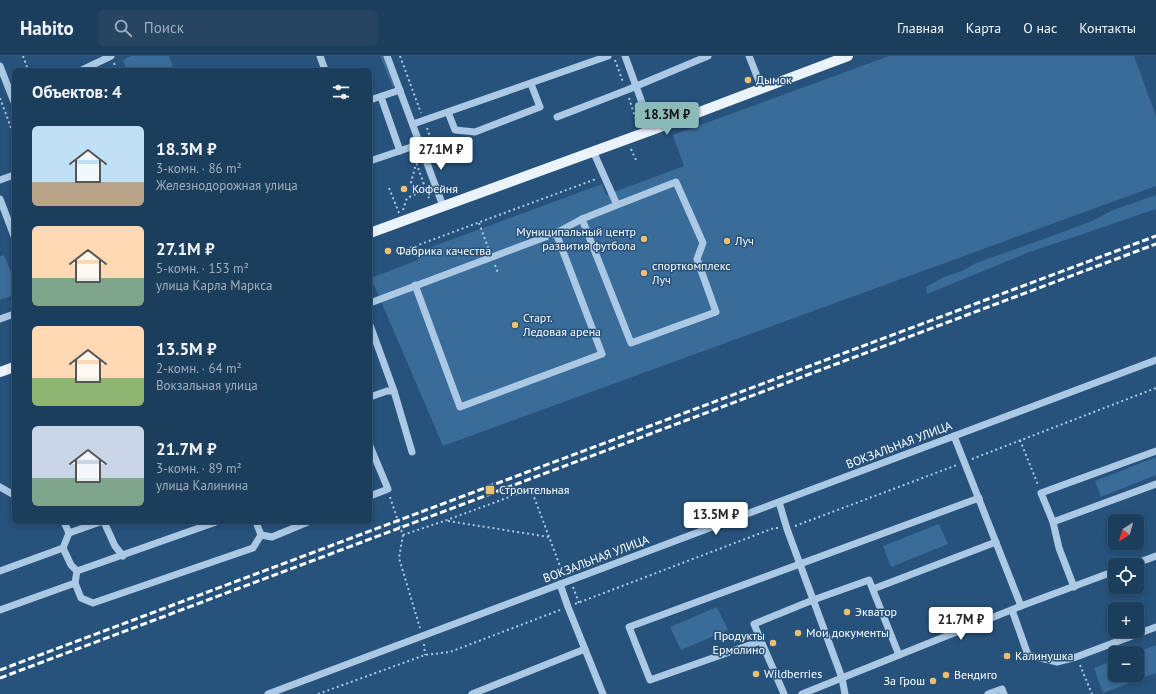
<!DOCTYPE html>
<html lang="ru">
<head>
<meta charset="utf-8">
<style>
  :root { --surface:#1c3e5d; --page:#254563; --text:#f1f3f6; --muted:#a0aebc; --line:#3a5772; --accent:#8bbbb9 }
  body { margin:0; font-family:"PT Sans",sans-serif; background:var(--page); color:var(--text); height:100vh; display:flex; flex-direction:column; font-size:15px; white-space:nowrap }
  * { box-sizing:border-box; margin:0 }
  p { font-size:13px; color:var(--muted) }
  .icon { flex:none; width:22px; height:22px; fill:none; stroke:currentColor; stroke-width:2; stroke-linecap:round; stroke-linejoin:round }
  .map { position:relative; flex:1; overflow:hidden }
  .side { position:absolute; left:12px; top:12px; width:360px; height:456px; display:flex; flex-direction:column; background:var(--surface); border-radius:6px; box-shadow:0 2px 6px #0003,0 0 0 1px var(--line) }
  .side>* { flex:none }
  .needle { width:26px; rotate:217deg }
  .tools { position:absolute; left:1108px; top:458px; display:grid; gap:8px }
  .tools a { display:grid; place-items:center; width:36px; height:36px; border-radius:6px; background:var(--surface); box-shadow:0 2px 6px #0003,0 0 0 1px var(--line); font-size:20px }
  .price { position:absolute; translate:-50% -34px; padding:0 9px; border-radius:4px; background:#fff; color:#222; font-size:13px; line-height:26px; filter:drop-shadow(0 1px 2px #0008) }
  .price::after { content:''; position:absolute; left:50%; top:24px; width:12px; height:9px; margin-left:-6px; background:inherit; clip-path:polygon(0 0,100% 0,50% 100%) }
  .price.selected { background:var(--accent); color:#111 }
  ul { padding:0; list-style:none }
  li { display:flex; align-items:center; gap:12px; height:100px; padding:0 20px }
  li span { display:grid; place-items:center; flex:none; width:112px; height:80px; border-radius:6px; color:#555 }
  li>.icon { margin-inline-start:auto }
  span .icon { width:48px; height:48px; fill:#fffc; stroke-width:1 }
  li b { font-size:17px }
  h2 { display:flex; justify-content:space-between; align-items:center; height:48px; padding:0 20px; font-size:17px }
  header { display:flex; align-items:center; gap:24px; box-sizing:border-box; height:56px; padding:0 20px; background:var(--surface); border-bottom:1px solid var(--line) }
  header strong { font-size:19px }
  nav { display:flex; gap:22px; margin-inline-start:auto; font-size:14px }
  .search { width:280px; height:36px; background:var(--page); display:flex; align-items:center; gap:10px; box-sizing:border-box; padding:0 14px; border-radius:6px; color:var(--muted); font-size:15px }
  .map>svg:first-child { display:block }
  .green { fill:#3a6c99 }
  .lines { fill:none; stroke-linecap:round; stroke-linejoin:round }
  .path { stroke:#abc9e4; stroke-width:2; stroke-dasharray:2 3; stroke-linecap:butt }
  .minor { stroke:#abc9e4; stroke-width:7 }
  .major { stroke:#ebf3fc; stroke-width:10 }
  .rail { stroke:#fff; stroke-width:3; stroke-dasharray:7 3; stroke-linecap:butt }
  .poi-dot { fill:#edc071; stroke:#26527c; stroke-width:1.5 }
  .labels { text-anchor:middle; stroke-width:3; stroke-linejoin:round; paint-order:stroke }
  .poi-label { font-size:12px; fill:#fff; stroke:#26527c; text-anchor:start }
  .street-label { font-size:12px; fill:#fff; stroke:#26527c }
</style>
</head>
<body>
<header>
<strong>Habito</strong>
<div class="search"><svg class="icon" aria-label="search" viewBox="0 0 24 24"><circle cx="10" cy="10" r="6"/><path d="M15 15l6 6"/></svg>Поиск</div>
<nav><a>Главная</a><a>Карта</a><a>О нас</a><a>Контакты</a></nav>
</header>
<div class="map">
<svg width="1156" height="638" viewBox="0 0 1156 638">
  <rect width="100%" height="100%" fill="#26527c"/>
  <g class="green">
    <polygon points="131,0 169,0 174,14 127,14 123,4"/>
    <polygon points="380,0 384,0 394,29 393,32"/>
    <polygon points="889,0 1134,0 1156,60 1156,130 443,390 371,222 418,204 415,197 602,128 606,139 684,110 673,79"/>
    <polygon points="1156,139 1156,153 1027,197 927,238 926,231 944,221 962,215 976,207 1041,184 1092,165 1113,154"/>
    <polygon points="4,199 14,224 14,239 0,244 0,200"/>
    <polygon points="1156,401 1156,419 1101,441 1095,425"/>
    <polygon points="939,468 948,488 891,511 883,490"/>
    <polygon points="717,551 728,574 681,594 670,571"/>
    <polygon points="1156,589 1156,617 1103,637 1094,612 1115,604 1115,619 1137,619 1137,597 1135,597"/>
  </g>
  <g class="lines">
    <g class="path">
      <polyline points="23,0 28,14"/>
      <polyline points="400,0 421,57"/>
      <polyline points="615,4 623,26"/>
      <polyline points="114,7 117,14"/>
      <polyline points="0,42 14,80"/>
      <polyline points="629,42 637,67"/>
      <polyline points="427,72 433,89"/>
      <polyline points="631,93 636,104"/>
      <polyline points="413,98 430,145"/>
      <polyline points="389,132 399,157"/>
      <polyline points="413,132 411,126 416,108"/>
      <polyline points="403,154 407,142 416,138 413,132 424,127"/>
      <polyline points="479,167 489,194"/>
      <polyline points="410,192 596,123"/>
      <polyline points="495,209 498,217"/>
      <polyline points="1020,384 1038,429"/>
      <polyline points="972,403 1156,332"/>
      <polyline points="390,441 400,471 403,479 399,502 420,572"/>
      <polyline points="448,465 549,481"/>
      <polyline points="795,470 957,409"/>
      <polyline points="403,479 447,464 531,433 563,518"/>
      <polyline points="573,531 579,547"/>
      <polyline points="575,548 774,472 779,472"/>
      <polyline points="424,588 425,599"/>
      <polyline points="1080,609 1092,638"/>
      <polyline points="318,638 425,599 450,596 560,554"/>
    </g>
    <g class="minor">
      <polyline points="320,0 325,14"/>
      <polyline points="387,0 443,150"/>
      <polyline points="625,0 652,74"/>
      <polyline points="749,0 762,33"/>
      <polyline points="0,10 14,46"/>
      <polyline points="82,14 111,0"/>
      <polyline points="381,41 400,95"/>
      <polyline points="370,44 400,34"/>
      <polyline points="448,56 455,74 475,76 540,51 531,28"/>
      <polyline points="557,61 627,34 708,0"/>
      <polyline points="413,68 608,0"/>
      <polyline points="593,95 617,149 582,163 631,287 716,256 697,203 703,187 676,126 617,149"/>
      <polyline points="370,105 420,88"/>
      <polyline points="0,124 14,119"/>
      <polyline points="0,143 14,180"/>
      <polyline points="556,177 582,163"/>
      <polyline points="370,247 556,177 602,298 460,351 415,229"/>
      <polyline points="0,263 14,258"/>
      <polyline points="370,269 394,335"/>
      <polyline points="370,341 387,335 394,335 412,396"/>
      <polyline points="954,380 1021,550"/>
      <polyline points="370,390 388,433 370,440"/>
      <polyline points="0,431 14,439"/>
      <polyline points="779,446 787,473 842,622 845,638"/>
      <polyline points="64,466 69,477 100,466"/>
      <polyline points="104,466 115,490 123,500"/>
      <polyline points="1053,466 1156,428"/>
      <polyline points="261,479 272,481 308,466"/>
      <polyline points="1132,509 1156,500"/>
      <polyline points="0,515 63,492 69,477"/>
      <polyline points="77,515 216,466"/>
      <polyline points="75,527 81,542 93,547 253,492 261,479 256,466"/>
      <polyline points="560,528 568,551 603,638"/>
      <polyline points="1074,531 1059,492 1053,466 1041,437 1156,395"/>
      <polyline points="873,533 996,486"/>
      <polyline points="0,554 75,527 77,515 71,509 63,492"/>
      <polyline points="1012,554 1028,599 1057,606 1076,601 1156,571"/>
      <polyline points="761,585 784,638"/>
      <polyline points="899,599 869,524 813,544 754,568 761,585 650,624 629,571 979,442"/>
      <polyline points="268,638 1156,304"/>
      <polyline points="472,638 585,593"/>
      <polyline points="802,638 1021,550 1115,515"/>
      <polyline points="988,638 1002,633 1004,638"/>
    </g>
    <g class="major">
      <polyline points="370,177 652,74 848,0"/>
      <polyline points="0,316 14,311"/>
    </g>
    <g class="rail">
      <polyline points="0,614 1156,180"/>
      <polyline points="0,622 1156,188"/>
    </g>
  </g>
  <g class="poi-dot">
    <circle cx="748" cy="24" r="4"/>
    <circle cx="404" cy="133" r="4"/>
    <circle cx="644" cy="183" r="4"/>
    <circle cx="727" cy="185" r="4"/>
    <circle cx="388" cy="195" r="4"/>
    <circle cx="644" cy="217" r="4"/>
    <circle cx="515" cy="269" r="4"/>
    <rect x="485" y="429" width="10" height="10" rx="2"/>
    <circle cx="847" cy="556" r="4"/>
    <circle cx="798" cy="577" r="4"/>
    <circle cx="773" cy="587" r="4"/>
    <circle cx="1007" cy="600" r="4"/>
    <circle cx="756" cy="618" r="4"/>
    <circle cx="946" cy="619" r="4"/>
    <circle cx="933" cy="625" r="4"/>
  </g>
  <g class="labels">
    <g class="poi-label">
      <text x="756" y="28">Дымок</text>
      <text x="412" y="137">Кофейня</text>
      <text x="636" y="180" text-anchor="end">Муниципальный центр<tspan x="636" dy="14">развития футбола</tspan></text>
      <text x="735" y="189">Луч</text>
      <text x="396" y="199">Фабрика качества</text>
      <text x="652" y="214">спорткомплекс<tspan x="652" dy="14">Луч</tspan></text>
      <text x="523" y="266">Старт.<tspan x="523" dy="14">Ледовая арена</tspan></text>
      <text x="499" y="438">Строительная</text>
      <text x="855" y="560">Экватор</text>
      <text x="806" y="581">Мои документы</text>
      <text x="765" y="584" text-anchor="end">Продукты<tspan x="765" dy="14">Ермолино</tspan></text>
      <text x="1015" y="604">Калинушка</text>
      <text x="764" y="622">Wildberries</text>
      <text x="954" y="623">Вендиго</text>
      <text x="925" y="629" text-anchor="end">За Грош</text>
    </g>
    <g class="street-label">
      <text transform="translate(899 389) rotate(-21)" y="4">ВОКЗАЛЬНАЯ УЛИЦА</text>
      <text transform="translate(596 503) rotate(-21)" y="4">ВОКЗАЛЬНАЯ УЛИЦА</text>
    </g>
  </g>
</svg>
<div class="tools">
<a><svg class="needle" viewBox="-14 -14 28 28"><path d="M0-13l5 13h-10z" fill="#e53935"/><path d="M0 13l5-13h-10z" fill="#a0aebc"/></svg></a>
<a><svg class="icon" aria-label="locate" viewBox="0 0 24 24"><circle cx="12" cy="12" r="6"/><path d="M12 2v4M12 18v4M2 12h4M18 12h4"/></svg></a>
<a>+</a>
<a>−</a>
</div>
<b class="price selected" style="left:667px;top:80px">18.3M ₽</b>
<b class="price" style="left:441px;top:115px">27.1M ₽</b>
<b class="price" style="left:716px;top:480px">13.5M ₽</b>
<b class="price" style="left:961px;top:585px">21.7M ₽</b>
<section class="side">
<h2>Объектов: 4<svg class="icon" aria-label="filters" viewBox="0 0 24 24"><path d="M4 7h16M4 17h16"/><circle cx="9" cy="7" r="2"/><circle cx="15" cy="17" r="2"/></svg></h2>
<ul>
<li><span style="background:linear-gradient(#bfe0f5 70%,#b9a48a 0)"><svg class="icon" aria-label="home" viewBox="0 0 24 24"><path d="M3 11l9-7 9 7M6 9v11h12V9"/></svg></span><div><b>18.3M ₽</b><p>3-комн. · 86 m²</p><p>Железнодорожная улица</p></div></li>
<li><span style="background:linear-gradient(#ffd9b3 65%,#7fa58c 0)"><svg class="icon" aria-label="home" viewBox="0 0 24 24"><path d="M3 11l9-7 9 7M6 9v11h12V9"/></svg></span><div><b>27.1M ₽</b><p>5-комн. · 153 m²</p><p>улица Карла Маркса</p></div></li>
<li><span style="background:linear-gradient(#ffd9b3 65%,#8fb573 0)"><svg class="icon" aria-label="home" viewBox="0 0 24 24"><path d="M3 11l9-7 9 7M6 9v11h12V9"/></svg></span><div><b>13.5M ₽</b><p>2-комн. · 64 m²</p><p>Вокзальная улица</p></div></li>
<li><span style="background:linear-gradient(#c9d6e8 65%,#7fa58c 0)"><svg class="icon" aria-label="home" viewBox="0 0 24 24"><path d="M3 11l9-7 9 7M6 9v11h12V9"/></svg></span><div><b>21.7M ₽</b><p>3-комн. · 89 m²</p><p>улица Калинина</p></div></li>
</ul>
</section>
</div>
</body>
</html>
